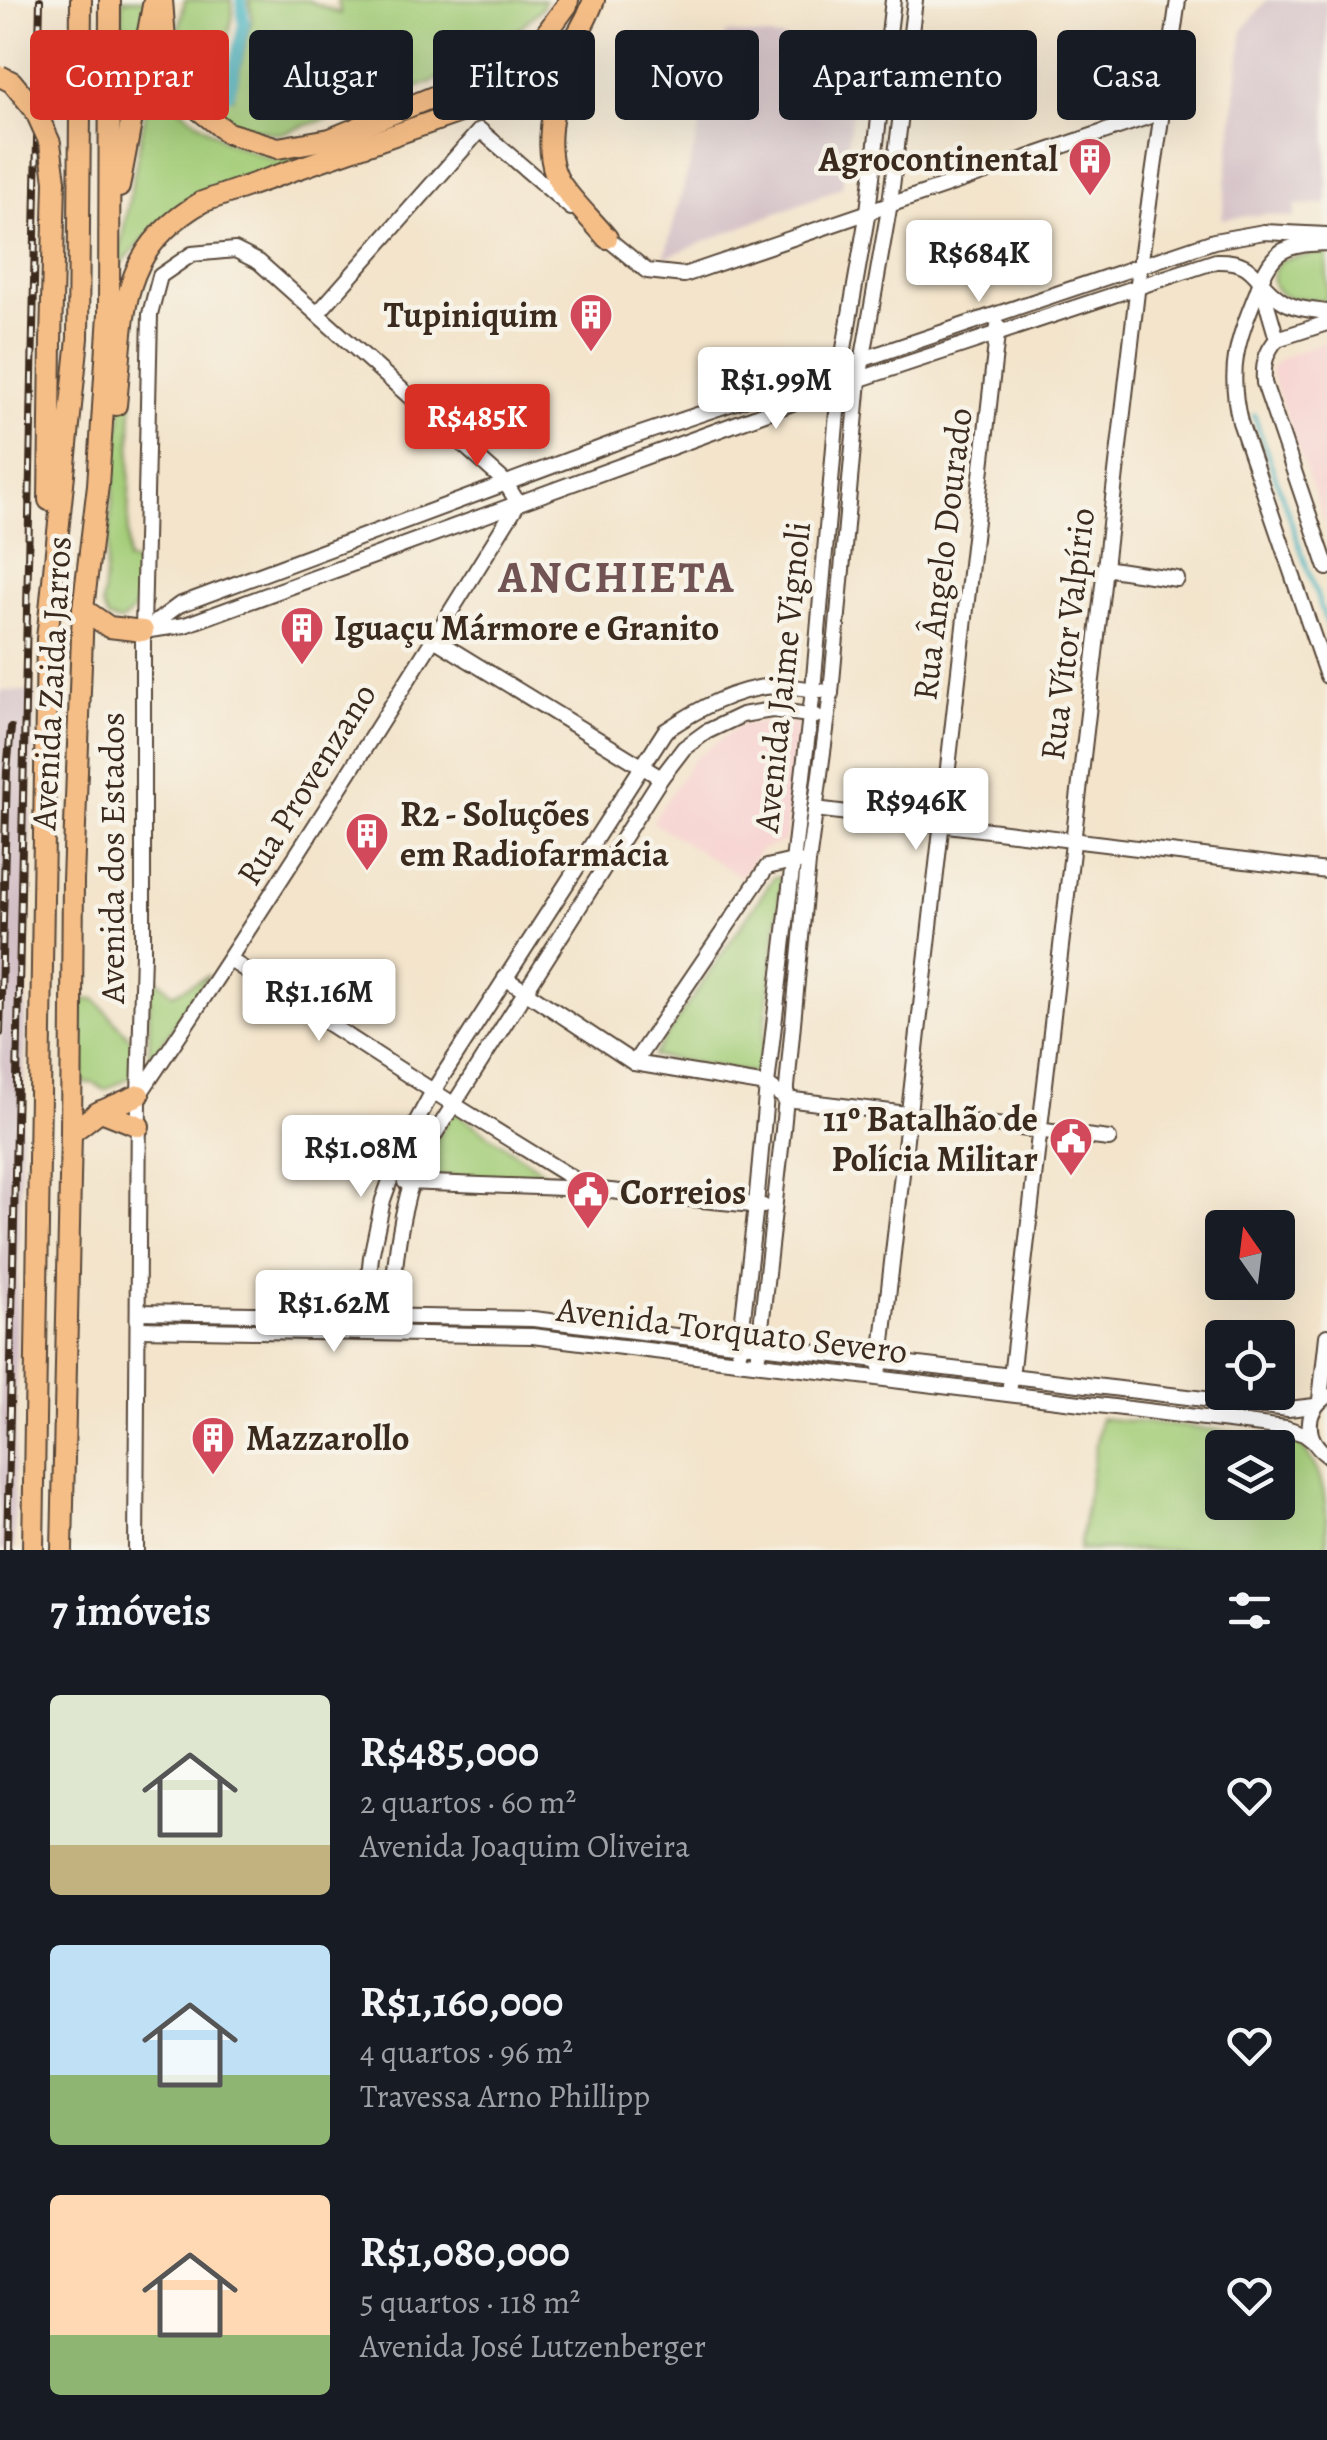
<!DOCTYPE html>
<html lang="pt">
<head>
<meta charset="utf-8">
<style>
  :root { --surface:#171b24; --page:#20242c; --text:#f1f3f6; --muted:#9ea1a6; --accent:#d93025 }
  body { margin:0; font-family:Alegreya,serif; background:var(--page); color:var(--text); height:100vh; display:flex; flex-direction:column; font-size:38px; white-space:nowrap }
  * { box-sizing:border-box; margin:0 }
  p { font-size:32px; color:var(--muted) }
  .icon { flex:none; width:55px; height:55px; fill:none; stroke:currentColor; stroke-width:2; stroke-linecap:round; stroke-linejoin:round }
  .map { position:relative; height:1550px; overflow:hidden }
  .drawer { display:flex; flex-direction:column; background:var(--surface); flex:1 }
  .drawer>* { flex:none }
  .banner { position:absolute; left:30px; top:30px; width:1268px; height:90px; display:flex; gap:20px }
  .needle { width:65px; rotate:346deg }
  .fabs { position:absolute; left:1205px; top:1210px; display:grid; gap:20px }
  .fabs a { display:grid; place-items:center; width:90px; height:90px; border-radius:10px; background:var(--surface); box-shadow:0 10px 40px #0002; font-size:50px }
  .price { position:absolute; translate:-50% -85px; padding:0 22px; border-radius:10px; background:#fff; color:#222; font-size:32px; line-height:65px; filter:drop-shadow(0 2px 5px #0008) }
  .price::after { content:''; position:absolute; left:50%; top:60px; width:30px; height:22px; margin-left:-15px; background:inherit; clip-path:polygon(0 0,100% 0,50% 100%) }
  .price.active { background:var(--accent); color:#fff }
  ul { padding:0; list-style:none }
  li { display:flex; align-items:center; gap:30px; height:250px; padding:0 50px }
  li span { display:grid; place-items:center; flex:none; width:280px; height:200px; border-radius:10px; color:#555 }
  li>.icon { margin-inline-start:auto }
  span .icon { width:120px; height:120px; fill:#fffc; stroke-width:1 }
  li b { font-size:42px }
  h2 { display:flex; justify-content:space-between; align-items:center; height:120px; padding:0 50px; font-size:42px }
  .pill { padding:0 35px; border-radius:10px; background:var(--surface); box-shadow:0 10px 40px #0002; font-size:35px; line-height:90px }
  .pill.active { background:var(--accent); color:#fff }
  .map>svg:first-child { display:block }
  .built { fill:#f7d0cf }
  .industrial { fill:#d2bec5 }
  .green { fill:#a5ce7a; stroke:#707c4c; stroke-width:2.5; fill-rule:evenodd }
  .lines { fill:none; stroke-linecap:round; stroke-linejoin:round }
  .stream { stroke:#48b6c3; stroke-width:4 }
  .canal { stroke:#48b6c3; stroke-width:12 }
  .minor-casing { stroke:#574638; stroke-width:18 }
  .highway-casing { stroke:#574638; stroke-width:24 }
  .minor { stroke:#fff; stroke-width:14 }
  .highway { stroke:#f6be87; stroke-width:20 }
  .rail-casing { stroke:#3b2a1e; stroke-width:8 }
  .rail { stroke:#f7f3e8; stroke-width:4; stroke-dasharray:11; stroke-linecap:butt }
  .highway-bridge-casing { stroke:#574638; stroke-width:24; stroke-linecap:butt }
  .highway-bridge { stroke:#f6be87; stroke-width:20 }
  .labels { text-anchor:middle; stroke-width:9; stroke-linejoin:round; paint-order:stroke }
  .poi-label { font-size:35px; font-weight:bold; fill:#3b2a1e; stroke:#f7f3e8; text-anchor:start }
  .street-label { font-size:35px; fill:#3b2a1e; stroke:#f7f3e8 }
  .district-label { font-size:45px; font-weight:bold; letter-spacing:2.5px; fill:#715354; stroke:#f7f3e8 }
</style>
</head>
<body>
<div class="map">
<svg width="1327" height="1550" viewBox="0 0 1327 1550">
  <rect width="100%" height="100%" fill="#f7f3e8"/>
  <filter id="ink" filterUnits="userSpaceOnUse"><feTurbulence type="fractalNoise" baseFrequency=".01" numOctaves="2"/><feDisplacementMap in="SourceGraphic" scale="20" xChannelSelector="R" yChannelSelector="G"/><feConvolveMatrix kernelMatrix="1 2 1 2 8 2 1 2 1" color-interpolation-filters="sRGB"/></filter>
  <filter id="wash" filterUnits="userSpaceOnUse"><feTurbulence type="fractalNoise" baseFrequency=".0048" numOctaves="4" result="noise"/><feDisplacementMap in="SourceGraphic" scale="40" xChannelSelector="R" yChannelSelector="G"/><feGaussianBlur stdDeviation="2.25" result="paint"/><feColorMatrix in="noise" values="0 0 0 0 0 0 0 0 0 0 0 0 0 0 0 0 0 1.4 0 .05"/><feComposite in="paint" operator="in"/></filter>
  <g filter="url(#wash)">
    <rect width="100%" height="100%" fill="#f3e4cb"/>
    <g class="built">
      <polygon points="1327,341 1327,529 1270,369 1284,357"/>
      <polygon points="742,723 798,723 785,841 759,851 741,877 652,822 692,761"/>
    </g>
    <g class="industrial">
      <polygon points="1267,0 1327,0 1327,204 1295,205 1294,218 1267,214 1222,219 1243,30"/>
      <polygon points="726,33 861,46 842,187 664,258"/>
      <polygon points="0,691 35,691 17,1318 14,1550 0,1550"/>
    </g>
    <g class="green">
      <polygon points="122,0 149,0 120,151"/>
      <polygon points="185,0 231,0 233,15 216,90 233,98 252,18 249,0 307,0 341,14 337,0 545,0 542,8 480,63 372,105 278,134 236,125 206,101 174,52"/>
      <polygon points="154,68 183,111 223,140 274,160 315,154 156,226 116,269"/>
      <path d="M 1327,252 L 1327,301 L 1286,297 C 1268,287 1270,275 1280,260 Z"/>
      <path d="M 131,310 L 135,311 L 127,561 L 139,563 C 139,589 145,607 120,622 L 108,619 L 102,605 Z"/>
      <polygon points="774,877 782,878 760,1074 653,1056"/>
      <polygon points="150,973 173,994 209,975 149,1062"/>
      <polygon points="95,999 135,1044 134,1075 105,1090 94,1083 83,1083 81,1000"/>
      <polygon points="453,1111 543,1171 539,1181 415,1175"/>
      <path d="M 1100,1418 L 1293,1438 C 1327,1469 1327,1503 1327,1550 L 1079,1550 ZM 1222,1448 L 1278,1448 L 1278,1502 L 1222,1502 Z"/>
    </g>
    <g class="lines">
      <polyline class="stream" points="1254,415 1327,625"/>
      <polyline class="canal" points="229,93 244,23 241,0"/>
    </g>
  </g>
  <g filter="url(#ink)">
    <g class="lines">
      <defs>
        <g id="minor">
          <polyline points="603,235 647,271 684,275 1162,112"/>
          <path d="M 1327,243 C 1312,244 1294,244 1281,252 C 1268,261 1262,278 1257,292 C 1237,342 1227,369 1240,422 L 1327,676"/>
          <polyline points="1261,284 1277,339"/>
          <polyline points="318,313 480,130 571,208"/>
          <path d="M 1277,339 C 1265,353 1263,365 1264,383 L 1327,568"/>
          <polyline points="1277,339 1327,323"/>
          <polyline points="1104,568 1177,579"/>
          <polyline points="148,628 179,605 614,443 1214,241 1264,232 1327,235"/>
          <path d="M 143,631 L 185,625 L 839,386 L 1216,261 C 1258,260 1251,280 1281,300 C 1294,309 1311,310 1327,312"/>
          <polyline points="434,639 661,778"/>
          <polyline points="815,809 1327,871"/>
          <polyline points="230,960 453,1104 590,1189"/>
          <polyline points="505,978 634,1063 767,1085 786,1099 1109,1139"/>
          <polyline points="634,1063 767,867 793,861 799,862"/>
          <polyline points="405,1182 590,1189 763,1206"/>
          <polyline points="138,1312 533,1319 1288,1409 1315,1406"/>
          <path d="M 364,1322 L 371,1257 L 383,1200 L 401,1150 L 433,1091 L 665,731 C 698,709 733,689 774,686 C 789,685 806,689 821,691"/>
          <path d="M 391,1323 C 394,1266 399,1209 421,1156 L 661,778 L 684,748 L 706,732 L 742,715 L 772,710 L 816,716"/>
          <polyline points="138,1329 532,1336 1286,1428 1304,1434 1313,1441"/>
          <polyline points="738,1361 756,1205 767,1085 813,690 841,366 868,211 893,0"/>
          <polyline points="757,1363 783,1130 808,863 831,693 859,380 890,203 915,0"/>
          <polyline points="880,1368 998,326"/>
          <polyline points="1009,1394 1140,266 1178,0"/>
          <path d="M 1327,1396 C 1304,1411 1304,1439 1327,1455"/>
          <polyline points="1320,1400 1327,1336"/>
          <path d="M 136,1550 L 139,1095 L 143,953 L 143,631 L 150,314 L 160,276 L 192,254 L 235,250 L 259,262 L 505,482 L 518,503 C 395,702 270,900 139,1095"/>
        </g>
        <g id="highway">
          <polyline points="162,0 166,53 176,80 193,105 228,133 278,148 330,139 504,68 540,42 567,5 568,0"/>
          <path d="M 568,50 C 559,87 538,148 560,183 C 573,202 592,220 607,238"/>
          <polyline points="119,187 154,0"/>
          <path d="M 116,405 C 125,317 115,252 202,202 L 509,95 C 552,71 576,47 594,0"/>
          <polyline points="49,500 51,342"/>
          <polyline points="83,609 109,627 143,631"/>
          <polyline points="101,1111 139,1126"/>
          <polyline points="71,1133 97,1113 139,1095"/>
          <polyline points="33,1550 47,639 78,338 81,0"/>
          <polyline points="62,1550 71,1133 73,880 83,609 98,485 109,314 110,0"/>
        </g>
      </defs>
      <use href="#minor" class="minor-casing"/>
      <use href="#highway" class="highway-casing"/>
      <use href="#minor" class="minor"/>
      <use href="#highway" class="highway"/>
      <defs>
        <g id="rail">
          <polyline points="0,1033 7,771 11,728"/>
          <polyline points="7,1550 40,0"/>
        </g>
      </defs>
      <use href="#rail" class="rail-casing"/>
      <use href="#rail" class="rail"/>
      <defs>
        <polyline id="highway-bridge" points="0,76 12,82 35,110 50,143 55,181 51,342"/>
      </defs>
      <use href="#highway-bridge" class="highway-bridge-casing"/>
      <use href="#highway-bridge" class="highway-bridge"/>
    </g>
  </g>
  <defs>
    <symbol id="building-pin" viewBox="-11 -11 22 30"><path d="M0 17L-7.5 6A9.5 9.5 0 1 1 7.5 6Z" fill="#d1495b" stroke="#f7f3e8"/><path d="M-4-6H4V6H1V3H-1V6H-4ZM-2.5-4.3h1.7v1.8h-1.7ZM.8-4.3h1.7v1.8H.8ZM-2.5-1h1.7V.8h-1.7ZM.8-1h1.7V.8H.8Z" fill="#fff"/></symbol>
    <symbol id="civic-pin" viewBox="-11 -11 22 30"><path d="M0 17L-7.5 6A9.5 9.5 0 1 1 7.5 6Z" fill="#d1495b" stroke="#f7f3e8"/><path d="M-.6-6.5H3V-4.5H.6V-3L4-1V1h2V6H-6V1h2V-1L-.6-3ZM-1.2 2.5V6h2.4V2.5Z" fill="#fff"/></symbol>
  </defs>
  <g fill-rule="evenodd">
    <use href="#building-pin" x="1065" y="134" width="50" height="68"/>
    <use href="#building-pin" x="566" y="290" width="50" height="68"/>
    <use href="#building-pin" x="277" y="603" width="50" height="68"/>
    <use href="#building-pin" x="342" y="809" width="50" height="68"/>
    <use href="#civic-pin" x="1046" y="1114" width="50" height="68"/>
    <use href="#civic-pin" x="563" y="1167" width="50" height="68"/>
    <use href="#building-pin" x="188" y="1413" width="50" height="68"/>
  </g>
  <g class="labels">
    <g class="poi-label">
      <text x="1058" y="171" text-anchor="end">Agrocontinental</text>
      <text x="558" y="327" text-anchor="end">Tupiniquim</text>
      <text x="334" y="640">Iguaçu Mármore e Granito</text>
      <text x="400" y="826">R2 - Soluções<tspan x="400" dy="40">em Radiofarmácia</tspan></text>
      <text x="1038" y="1131" text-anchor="end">11º Batalhão de<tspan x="1038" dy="40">Polícia Militar</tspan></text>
      <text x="620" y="1204">Correios</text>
      <text x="246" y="1450">Mazzarollo</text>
    </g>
    <g class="street-label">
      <text transform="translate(942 554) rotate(-83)" y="12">Rua Ângelo Dourado</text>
      <text transform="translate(1067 634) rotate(-83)" y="12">Rua Vítor Valpírio</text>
      <text transform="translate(782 677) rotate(-84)" y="12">Avenida Jaime Vignoli</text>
      <text transform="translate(51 683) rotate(-87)" y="12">Avenida Zaida Jarros</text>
      <text transform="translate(306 784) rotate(-58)" y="12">Rua Provenzano</text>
      <text transform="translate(112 858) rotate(-90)" y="12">Avenida dos Estados</text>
      <text transform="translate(732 1330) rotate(7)" y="12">Avenida Torquato Severo</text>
    </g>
    <g class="district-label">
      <text x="617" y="592">ANCHIETA</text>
    </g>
  </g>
</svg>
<div class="fabs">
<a><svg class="needle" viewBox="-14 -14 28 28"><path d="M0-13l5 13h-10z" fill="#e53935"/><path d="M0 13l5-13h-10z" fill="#9ea1a6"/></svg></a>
<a><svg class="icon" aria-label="locate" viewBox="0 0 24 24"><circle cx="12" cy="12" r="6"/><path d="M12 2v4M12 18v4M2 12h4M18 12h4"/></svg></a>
<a><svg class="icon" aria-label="layers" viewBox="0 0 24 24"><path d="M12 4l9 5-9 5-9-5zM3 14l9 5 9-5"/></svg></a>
</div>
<b class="price" style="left:979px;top:305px">R$684K</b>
<b class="price" style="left:776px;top:432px">R$1.99M</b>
<b class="price active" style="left:477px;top:469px">R$485K</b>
<b class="price" style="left:916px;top:853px">R$946K</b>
<b class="price" style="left:319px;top:1044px">R$1.16M</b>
<b class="price" style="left:361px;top:1200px">R$1.08M</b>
<b class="price" style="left:334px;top:1355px">R$1.62M</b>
<div class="banner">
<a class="pill active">Comprar</a>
<a class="pill">Alugar</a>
<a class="pill">Filtros</a>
<a class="pill">Novo</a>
<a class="pill">Apartamento</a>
<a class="pill">Casa</a>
</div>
</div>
<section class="drawer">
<h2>7 imóveis<svg class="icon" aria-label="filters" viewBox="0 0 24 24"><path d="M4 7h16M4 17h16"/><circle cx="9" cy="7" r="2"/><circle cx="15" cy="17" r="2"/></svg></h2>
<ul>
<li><span style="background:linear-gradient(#dfe7d0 75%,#c2b280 0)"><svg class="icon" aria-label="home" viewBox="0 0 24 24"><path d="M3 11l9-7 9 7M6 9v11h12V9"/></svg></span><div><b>R$485,000</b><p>2 quartos · 60 m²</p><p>Avenida Joaquim Oliveira</p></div><svg class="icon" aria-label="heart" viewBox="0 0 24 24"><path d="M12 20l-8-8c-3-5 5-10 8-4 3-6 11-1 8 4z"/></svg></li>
<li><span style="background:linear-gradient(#bfe0f5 65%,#8fb573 0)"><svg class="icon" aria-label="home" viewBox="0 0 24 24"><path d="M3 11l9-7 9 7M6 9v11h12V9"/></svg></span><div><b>R$1,160,000</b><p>4 quartos · 96 m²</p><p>Travessa Arno Phillipp</p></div><svg class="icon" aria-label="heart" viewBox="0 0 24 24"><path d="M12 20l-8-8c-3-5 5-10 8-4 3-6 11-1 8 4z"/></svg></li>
<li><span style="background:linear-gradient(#ffd9b3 70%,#8fb573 0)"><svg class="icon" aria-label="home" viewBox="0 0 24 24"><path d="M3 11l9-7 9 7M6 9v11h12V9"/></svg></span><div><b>R$1,080,000</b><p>5 quartos · 118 m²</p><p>Avenida José Lutzenberger</p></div><svg class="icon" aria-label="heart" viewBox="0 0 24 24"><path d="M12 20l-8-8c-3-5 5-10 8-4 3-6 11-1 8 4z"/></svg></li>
</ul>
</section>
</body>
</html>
